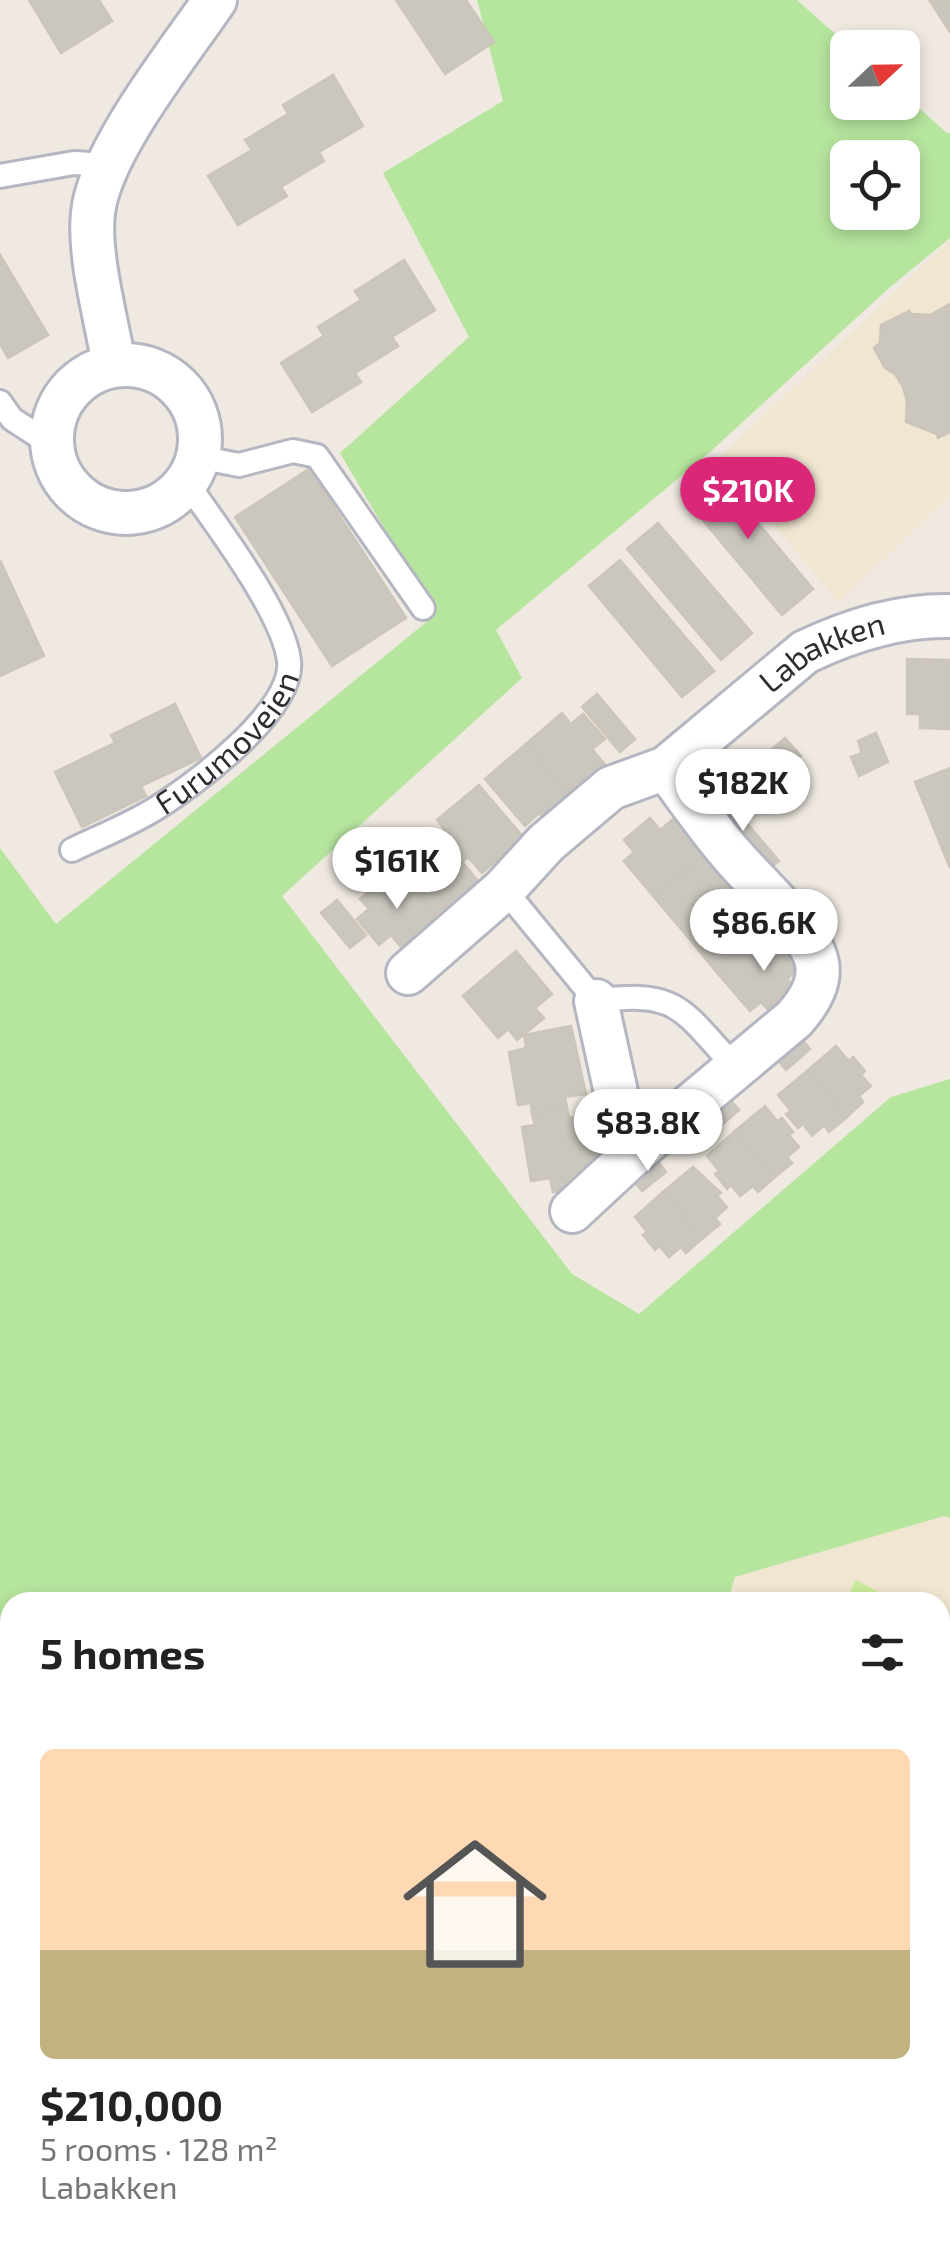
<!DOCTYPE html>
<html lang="en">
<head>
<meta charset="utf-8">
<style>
  :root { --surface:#fff; --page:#f2f2f2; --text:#222; --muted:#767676; --line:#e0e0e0; --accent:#db2777 }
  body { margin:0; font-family:"Exo 2",sans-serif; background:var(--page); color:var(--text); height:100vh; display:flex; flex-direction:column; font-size:38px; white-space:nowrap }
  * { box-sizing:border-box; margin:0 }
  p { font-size:32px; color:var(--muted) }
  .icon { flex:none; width:55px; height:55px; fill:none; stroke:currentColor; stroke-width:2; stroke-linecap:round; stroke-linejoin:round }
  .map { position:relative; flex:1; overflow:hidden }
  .details { position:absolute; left:0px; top:1592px; width:950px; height:672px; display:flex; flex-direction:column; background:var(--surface); border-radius:30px 30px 0 0; box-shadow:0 5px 15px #0003 }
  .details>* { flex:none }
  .needle { width:65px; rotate:68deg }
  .tools { position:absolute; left:830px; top:30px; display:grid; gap:20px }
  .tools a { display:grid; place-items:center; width:90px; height:90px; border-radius:15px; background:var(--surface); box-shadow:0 5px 15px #0003; font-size:50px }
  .price { position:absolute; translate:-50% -85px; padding:0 22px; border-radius:35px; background:#fff; color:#222; font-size:32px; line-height:65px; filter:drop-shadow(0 2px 5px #0008) }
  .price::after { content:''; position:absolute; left:50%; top:60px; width:30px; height:22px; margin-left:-15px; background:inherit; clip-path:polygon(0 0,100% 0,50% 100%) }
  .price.on { background:var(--accent); color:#fff }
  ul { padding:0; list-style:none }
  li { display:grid; align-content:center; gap:20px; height:530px; padding:0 40px }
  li+li { border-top:2px solid var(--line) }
  li span { display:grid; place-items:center; height:310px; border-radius:15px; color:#555 }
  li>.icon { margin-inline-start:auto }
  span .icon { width:180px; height:180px; fill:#fffc; stroke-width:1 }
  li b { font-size:42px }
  h2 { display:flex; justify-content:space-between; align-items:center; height:120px; padding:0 40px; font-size:42px }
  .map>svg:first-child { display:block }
  .education { fill:#f0e6d1 }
  .green { fill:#b6e59e; fill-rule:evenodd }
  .pitch { fill:#c9ec9a }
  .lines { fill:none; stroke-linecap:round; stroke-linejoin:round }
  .stream { stroke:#75cff0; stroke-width:11 }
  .building { fill:#cbc7bf; stroke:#cbc5ba; stroke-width:2.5 }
  .service-casing { stroke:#b4b7c1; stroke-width:28 }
  .minor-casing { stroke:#b4b7c1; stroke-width:48 }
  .service { stroke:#fff; stroke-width:22 }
  .minor { stroke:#fff; stroke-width:42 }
  .labels { text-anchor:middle; stroke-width:8; stroke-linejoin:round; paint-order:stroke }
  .street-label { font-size:32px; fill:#2e2e2e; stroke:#fff }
</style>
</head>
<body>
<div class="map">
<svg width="950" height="2264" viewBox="0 0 950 2264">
  <rect width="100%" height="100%" fill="#efe9e1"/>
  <g class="education">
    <polygon points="950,240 950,495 839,603 718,458"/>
    <polygon points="944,1516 950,1518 950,1983 940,1944 940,1602 727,1602 734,1577"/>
  </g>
  <g class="green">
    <path d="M 477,0 L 797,0 L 850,47 L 848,48 L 848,102 L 902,102 L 903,94 L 947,133 L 950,133 L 950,238 L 889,288 L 710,452 L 496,630 L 522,678 L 282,896 L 572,1274 L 639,1314 L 891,1097 L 950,1079 L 950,1518 L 944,1516 L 735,1577 L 727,1602 L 10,1602 L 10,2255 L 552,2255 L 543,2264 L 0,2264 L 0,848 L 56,924 L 435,615 L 340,453 L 469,337 L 383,173 L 503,101 ZM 848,158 L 902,158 L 902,212 L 848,212 Z"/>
    <polygon points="940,1726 950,1726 950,1768 940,1761"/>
  </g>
  <g class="pitch">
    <polygon points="856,1580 897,1602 844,1602"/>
    <polygon points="940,1626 950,1631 950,1706 940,1700"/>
    <polygon points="940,1808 950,1815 950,1893 940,1887"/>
  </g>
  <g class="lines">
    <g class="stream">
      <polyline points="940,1914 945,1909 950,1911"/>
      <polyline points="578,2264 588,2255"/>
    </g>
  </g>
  <g class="building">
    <polygon points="29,0 99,0 112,21 61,53"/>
    <polygon points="396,0 466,0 494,42 445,74"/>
    <polygon points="950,0 950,32 930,1"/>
    <polygon points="333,75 363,126 319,152 324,161 281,187 287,196 238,225 208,176 252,150 245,140 288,114 283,105"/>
    <polygon points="0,255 48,335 8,358 0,344"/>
    <polygon points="404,260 435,310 392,337 398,346 355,373 361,382 312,412 281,363 324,336 318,327 361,300 355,291"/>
    <polygon points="950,304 950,432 938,438 937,434 906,422 907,401 903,387 895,374 885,368 874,348 880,343 881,325 909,311 911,314 930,315"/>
    <polygon points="309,469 406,618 332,666 235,517"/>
    <polygon points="713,469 813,589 782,615 682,495"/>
    <polygon points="658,523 752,633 721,660 627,549"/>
    <polygon points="0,560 44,656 0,676"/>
    <polygon points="620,560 714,671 682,697 589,586"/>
    <polygon points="907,659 950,660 950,729 920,728 920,714 907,714"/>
    <polygon points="597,694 635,739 620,752 582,707"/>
    <polygon points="175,704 201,758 141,786 146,796 82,827 55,772 115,743 111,735"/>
    <polygon points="562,713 571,724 583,714 605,739 592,749 607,767 572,797 526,744"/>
    <polygon points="876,733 888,762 859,776 851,757 862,753 858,741"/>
    <polygon points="785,738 801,756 740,808 725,790"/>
    <polygon points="526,744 572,797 545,820 539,813 525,826 485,779"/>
    <polygon points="950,768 950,868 915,782"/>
    <polygon points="479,785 523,837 482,873 468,857 462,862 440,835 445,830 437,820"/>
    <polygon points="722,794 779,861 763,874 707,807"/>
    <polygon points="677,816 707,852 654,897 624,861 634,852 624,840 650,818 660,830"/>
    <polygon points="438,833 478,881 462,894 468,900 441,922 396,868"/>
    <polygon points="708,852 735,883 728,889 734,896 687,936 654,897"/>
    <polygon points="397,868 441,922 405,952 391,935 379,945 357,919 369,909 360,899"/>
    <polygon points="734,896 740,903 746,898 773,929 719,975 687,936"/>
    <polygon points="337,900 366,935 350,948 321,913"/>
    <polygon points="773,929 803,965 787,979 797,991 771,1013 761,1002 750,1011 719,975"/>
    <polygon points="516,951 552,994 535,1008 544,1018 517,1040 508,1029 498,1038 463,996"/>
    <polygon points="571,1026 586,1094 565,1097 567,1108 532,1114 531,1103 518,1105 509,1052 526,1048 524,1035"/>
    <polygon points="797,1033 810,1049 786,1070 773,1054"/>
    <polygon points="836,1046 849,1061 853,1057 865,1071 861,1075 871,1086 859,1096 863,1102 847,1117 807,1071"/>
    <polygon points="807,1071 847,1117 829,1132 824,1125 812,1136 803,1124 798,1128 786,1114 791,1111 778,1095"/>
    <polygon points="725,1094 739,1110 715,1131 701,1114"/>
    <polygon points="765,1106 777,1121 782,1118 793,1132 789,1135 799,1147 787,1157 792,1163 775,1177 735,1131"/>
    <polygon points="567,1108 569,1118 589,1115 599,1168 584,1171 586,1186 553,1192 550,1178 531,1181 522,1127 535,1125 532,1114"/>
    <polygon points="735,1131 775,1177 758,1192 753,1186 740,1196 731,1185 727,1189 715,1174 719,1171 707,1156"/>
    <polygon points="654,1156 666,1172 642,1191 629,1175"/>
    <polygon points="693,1167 721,1193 717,1196 727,1207 715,1218 720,1224 703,1238 663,1192"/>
    <polygon points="663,1192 703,1238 686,1253 681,1247 669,1257 659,1246 655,1250 643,1235 647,1232 635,1217"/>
  </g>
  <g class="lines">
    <defs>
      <g id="service">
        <polyline points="0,176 74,163 107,165"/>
        <polyline points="0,402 12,419 52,445"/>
        <polyline points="198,457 239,465 293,451 317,456 423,608"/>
        <path id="s1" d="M 72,850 C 99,837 129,825 155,809 C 193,786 295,710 289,661 C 284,614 215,523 186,482"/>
        <path d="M 504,889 L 596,1001 C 680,989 682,1011 736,1068"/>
      </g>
      <g id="minor">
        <path d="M 114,365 C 107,322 88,255 93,213 C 99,152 179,53 215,0"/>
        <circle cx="126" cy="439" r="74"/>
        <path id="s2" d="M 408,973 L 504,889 L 546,843 L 611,788 L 666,768 L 805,652 C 851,630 899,615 950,616"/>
        <polyline points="596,1001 617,1097 642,1146"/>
        <path d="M 572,1211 L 642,1146 L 794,1019 C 809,1002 824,980 815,956 C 805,927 753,880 732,855 C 708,827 687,797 666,768"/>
      </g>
    </defs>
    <use href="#service" class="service-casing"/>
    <use href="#minor" class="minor-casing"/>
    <use href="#service" class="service"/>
    <use href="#minor" class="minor"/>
  </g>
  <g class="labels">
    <g class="street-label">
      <text dy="11" stroke="none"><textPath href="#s2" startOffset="530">Labakken</textPath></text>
      <text dy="11" stroke="none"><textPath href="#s1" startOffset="192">Furumoveien</textPath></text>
    </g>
  </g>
</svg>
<div class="tools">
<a><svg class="needle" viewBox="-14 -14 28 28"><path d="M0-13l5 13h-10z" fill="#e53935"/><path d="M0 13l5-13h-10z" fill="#767676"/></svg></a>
<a><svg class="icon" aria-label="locate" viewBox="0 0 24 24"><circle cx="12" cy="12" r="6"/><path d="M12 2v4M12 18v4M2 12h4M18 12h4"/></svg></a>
</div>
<b class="price on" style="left:748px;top:542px">$210K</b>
<b class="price" style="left:743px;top:834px">$182K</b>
<b class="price" style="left:397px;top:912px">$161K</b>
<b class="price" style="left:764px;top:974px">$86.6K</b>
<b class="price" style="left:648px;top:1174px">$83.8K</b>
<section class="details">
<h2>5 homes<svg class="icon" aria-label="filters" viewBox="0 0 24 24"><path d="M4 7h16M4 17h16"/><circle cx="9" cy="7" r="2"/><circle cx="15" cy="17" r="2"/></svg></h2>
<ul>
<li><span style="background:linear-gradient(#ffd9b3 65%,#c2b280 0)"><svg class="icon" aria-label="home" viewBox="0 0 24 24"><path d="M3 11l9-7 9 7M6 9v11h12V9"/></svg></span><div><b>$210,000</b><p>5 rooms · 128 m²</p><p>Labakken</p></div></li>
</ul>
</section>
</div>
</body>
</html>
